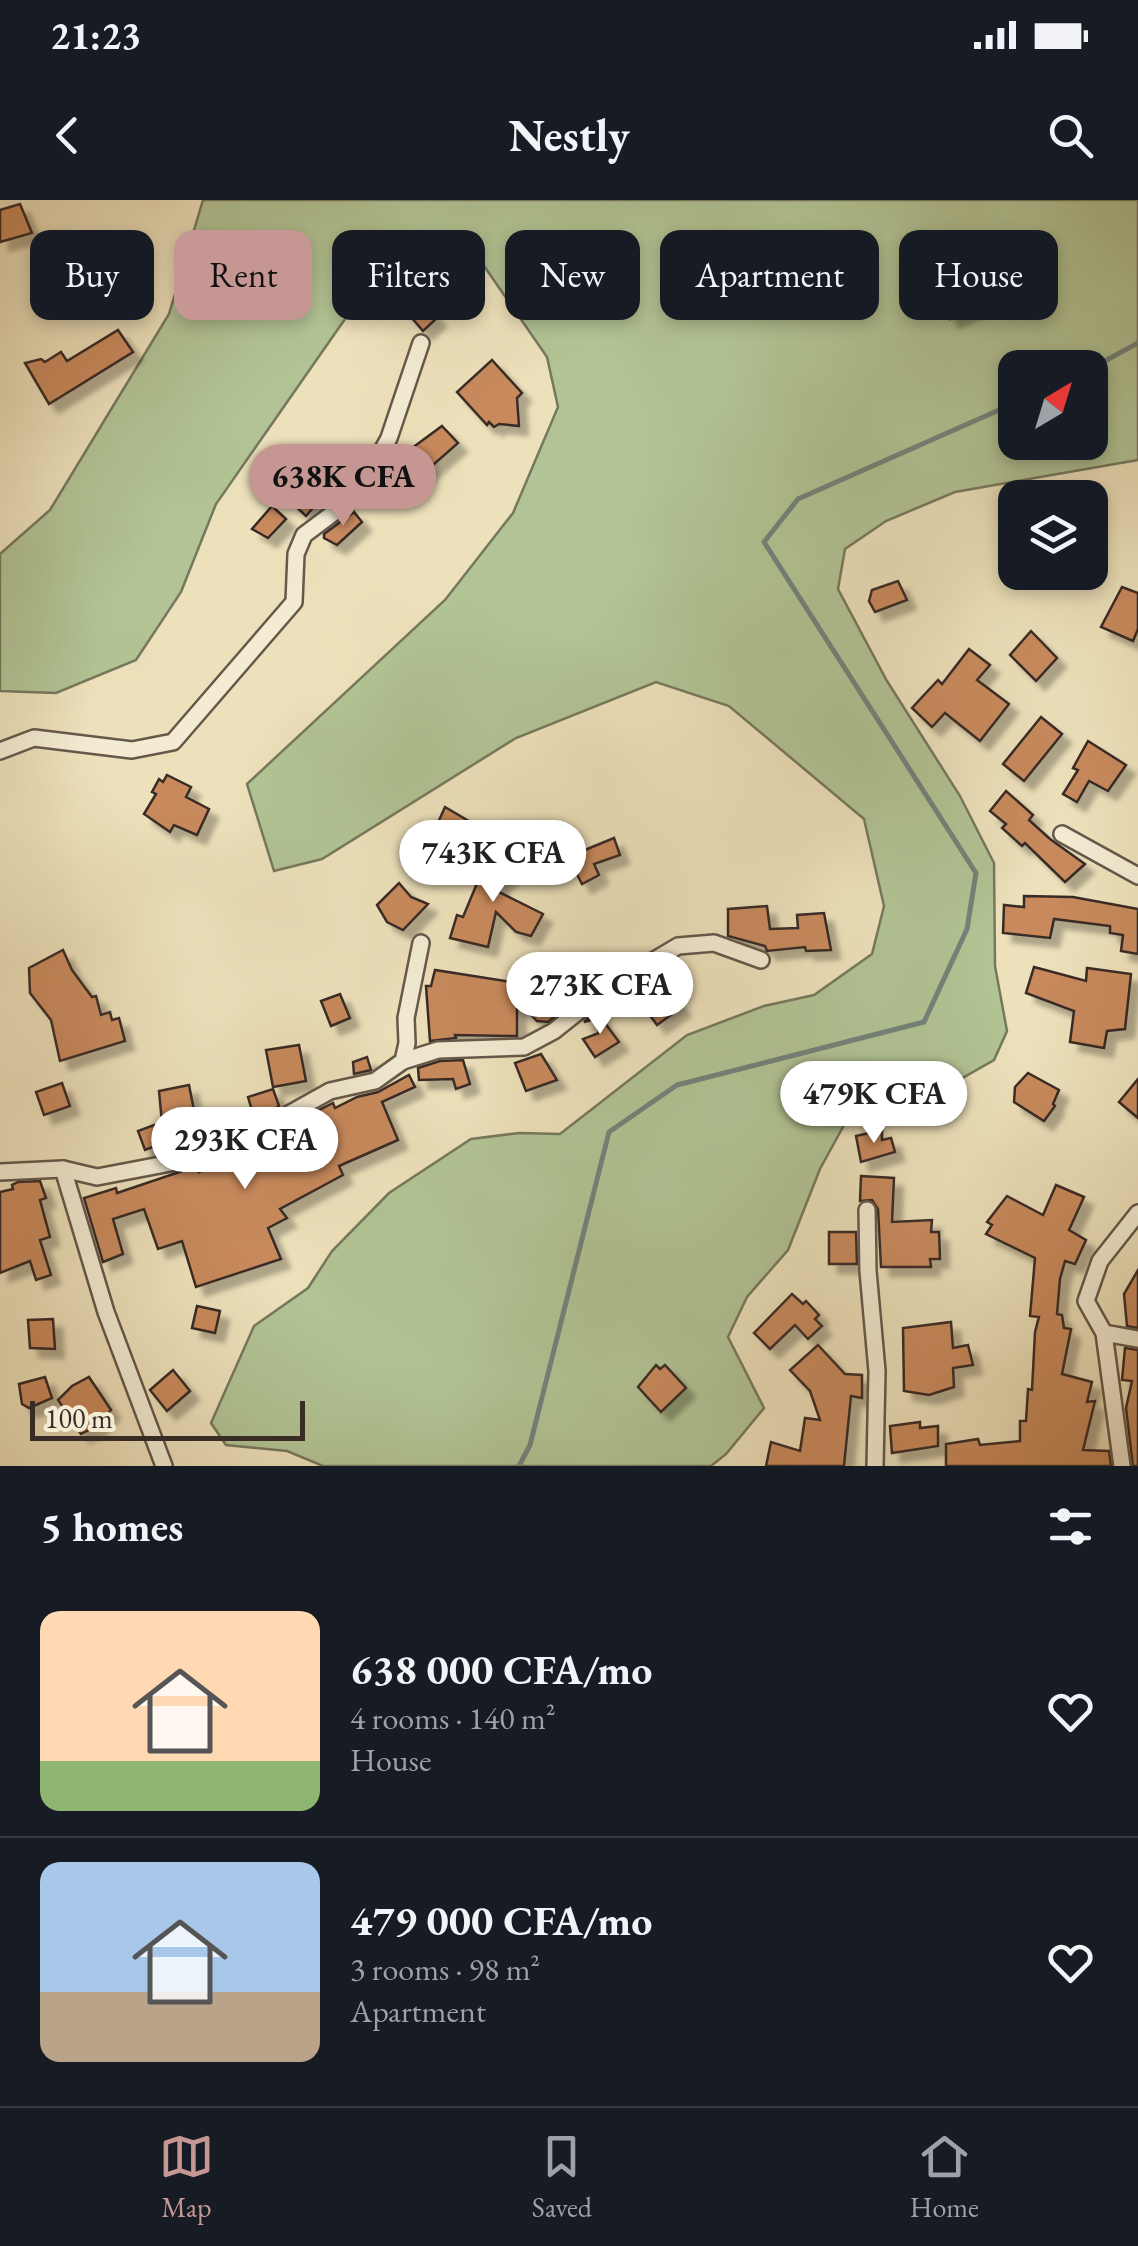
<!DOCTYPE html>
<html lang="en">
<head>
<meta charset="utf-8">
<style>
  :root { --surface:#171b24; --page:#242831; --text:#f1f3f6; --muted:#9ea1a6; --line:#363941; --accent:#c59692 }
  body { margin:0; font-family:"EB Garamond",serif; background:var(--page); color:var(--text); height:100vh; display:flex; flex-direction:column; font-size:38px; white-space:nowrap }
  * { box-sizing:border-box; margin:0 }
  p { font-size:32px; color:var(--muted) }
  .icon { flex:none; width:55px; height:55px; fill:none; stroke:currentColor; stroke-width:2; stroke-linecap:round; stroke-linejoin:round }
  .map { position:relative; height:1266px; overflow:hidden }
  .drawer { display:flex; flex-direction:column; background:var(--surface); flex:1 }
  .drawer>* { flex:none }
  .banner { position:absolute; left:30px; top:30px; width:1080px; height:90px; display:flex; gap:20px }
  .needle { width:65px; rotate:38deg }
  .controls { position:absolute; left:998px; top:150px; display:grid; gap:20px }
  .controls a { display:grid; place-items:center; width:110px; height:110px; border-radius:20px; background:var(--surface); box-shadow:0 5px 15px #0003; font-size:50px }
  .scale { position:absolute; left:30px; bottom:25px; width:275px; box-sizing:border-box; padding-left:10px; border:5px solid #392b26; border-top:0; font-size:28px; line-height:35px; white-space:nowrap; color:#392b26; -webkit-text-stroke:8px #f3ecd3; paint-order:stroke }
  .price { position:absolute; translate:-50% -85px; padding:0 22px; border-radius:35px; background:#fff; color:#222; font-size:32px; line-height:65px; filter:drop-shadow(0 2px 5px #0008) }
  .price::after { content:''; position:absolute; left:50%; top:60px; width:30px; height:22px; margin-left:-15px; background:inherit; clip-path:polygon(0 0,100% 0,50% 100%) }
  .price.on { background:var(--accent); color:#111 }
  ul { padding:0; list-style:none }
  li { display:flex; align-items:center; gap:30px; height:250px; padding:0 40px }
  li+li { border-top:2px solid var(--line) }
  li span { display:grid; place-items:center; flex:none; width:280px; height:200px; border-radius:20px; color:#555 }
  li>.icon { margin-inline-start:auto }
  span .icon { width:120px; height:120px; fill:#fffc; stroke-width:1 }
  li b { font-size:42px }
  h2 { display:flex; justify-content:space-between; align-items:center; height:120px; padding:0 40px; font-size:42px }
  .pill { padding:0 35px; border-radius:20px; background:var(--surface); box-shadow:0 5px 15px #0003; font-size:35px; line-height:90px }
  .pill.on { background:var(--accent); color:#111 }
  .status { display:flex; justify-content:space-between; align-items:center; height:70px; padding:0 50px; background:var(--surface); direction:ltr }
  .status svg { height:28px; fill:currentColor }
  header { display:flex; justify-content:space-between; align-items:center; height:130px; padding:0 40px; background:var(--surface); font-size:45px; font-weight:700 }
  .menu { display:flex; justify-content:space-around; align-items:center; height:140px; border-top:2px solid var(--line); background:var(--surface); font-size:28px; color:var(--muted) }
  .menu a { display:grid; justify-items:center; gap:5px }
  .menu .on { color:var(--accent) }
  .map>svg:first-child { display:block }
  .green { fill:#b2c495; stroke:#76785e; stroke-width:2.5; fill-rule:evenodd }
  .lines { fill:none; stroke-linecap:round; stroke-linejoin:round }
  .stream { stroke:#73837b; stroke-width:5 }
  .building { fill:#c88a5d; stroke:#392b26; stroke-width:2.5; filter:url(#shadow) }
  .street-casing { stroke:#66584b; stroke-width:20 }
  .street { stroke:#f3ecd3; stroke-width:15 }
</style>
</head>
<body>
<div class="status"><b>21:23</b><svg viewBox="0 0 49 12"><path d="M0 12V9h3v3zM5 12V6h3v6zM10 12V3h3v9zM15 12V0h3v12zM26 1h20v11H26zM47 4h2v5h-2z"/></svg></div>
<header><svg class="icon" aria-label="back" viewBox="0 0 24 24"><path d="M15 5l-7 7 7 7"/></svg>Nestly<svg class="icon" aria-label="search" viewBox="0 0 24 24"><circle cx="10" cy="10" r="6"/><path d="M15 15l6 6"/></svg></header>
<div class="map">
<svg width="1138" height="1266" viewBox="0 0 1138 1266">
  <defs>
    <filter id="shadow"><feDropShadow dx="9" dy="9" stdDeviation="2.5" flood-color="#0004"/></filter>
  </defs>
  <rect width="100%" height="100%" fill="#ede1bb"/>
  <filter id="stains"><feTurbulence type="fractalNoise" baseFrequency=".002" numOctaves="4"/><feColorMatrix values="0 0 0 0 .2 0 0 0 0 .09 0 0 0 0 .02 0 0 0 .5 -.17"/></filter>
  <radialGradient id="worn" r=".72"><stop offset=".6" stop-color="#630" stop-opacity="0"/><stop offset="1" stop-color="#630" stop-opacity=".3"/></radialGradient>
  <path class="green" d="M 203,0 L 1138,0 L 1138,260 L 955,292 L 886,321 L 845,349 L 838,389 L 887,481 L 960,596 L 994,663 L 995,766 L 1007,831 L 994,860 L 950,885 L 887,894 L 849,916 L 820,969 L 788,1050 L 747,1097 L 728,1137 L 764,1208 L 726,1254 L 711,1266 L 323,1266 L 287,1251 L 226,1245 L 211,1223 L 254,1126 L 308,1088 L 332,1051 L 389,993 L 471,939 L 519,933 L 560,934 L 687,835 L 764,806 L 814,795 L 872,754 L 884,706 L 864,619 L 729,506 L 656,482 L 516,538 L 322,659 L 274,671 L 247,584 L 445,400 L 513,313 L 558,207 L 547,157 L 473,50 L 427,35 L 382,66 L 216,304 L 181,392 L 136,460 L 56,493 L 0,491 L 0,354 L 50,310 L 169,114 ZM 1015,168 L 1090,168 L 1090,242 L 1015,242 Z"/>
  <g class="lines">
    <g class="stream">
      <polyline points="1090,169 1138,143"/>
      <polyline points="519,1266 530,1245 609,932 677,885 924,822 967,729 976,673 764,342 798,299 1015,203"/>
    </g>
  </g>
  <g class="building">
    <polygon points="20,4 32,33 0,42 0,10"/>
    <polygon points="982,83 990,101 950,119 942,101"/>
    <polygon points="413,91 437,118 423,131 399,103"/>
    <polygon points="118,130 133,152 49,204 25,163 41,159 45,162 61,152 67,161"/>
    <polygon points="492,160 522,193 517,198 519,226 499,224 494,227 489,222 487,225 457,192"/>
    <polygon points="442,226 458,243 407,288 393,262"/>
    <polygon points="308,280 324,295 306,316 289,300"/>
    <polygon points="272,306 286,319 268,338 252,329"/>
    <polygon points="354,312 362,322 337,345 324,338 324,334"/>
    <polygon points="898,381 907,400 875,412 869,401 872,390"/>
    <polygon points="1122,387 1138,393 1138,429 1133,441 1101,427"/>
    <polygon points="1031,431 1057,458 1036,481 1010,455"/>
    <polygon points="969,449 990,465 977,480 1009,504 980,541 945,513 932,527 912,508 938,480 942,484"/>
    <polygon points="1041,517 1062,534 1024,581 1003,564"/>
    <polygon points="1088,541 1126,565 1108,591 1089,581 1077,602 1063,594 1078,570 1073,568"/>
    <polygon points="167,575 191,587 186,597 209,609 197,635 174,625 170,632 144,614 156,594 152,592 159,579 163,582"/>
    <polygon points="1006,591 1033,615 1029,620 1050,639 1085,664 1065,682 1025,643 1022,646 1002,628 1006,624 990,611"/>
    <polygon points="445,607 472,623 457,650 432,636"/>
    <polygon points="614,638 620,655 594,664 599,675 582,684 568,657"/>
    <polygon points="496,647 518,664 495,690 543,714 531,736 516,732 496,712 488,747 450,738 457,715 463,717 478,681 473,674"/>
    <polygon points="399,683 411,697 428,704 403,730 387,722 377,705"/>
    <polygon points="1024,696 1073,697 1138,709 1138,754 1121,751 1123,735 1110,733 1110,726 1054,719 1050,738 1003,733 1004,705 1024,707"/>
    <polygon points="767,706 770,729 798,728 797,715 824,713 831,750 806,751 805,747 767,751 765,746 728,736 728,709"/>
    <polygon points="63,750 72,770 92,797 96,796 101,815 110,812 112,820 119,818 125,841 60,861 51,820 30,793 29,768"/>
    <polygon points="540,756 554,785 574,801 548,822 537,821 517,800 517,836 455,835 456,838 430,841 426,786 431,786 435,770 511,782 518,770 522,772"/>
    <polygon points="1034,767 1086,781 1087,768 1131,774 1125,829 1107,831 1104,848 1070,842 1074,811 1026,793"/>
    <polygon points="660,770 668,781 663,784 682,807 657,825 639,800 633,804 625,790"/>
    <polygon points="340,794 350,818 331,826 321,801"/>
    <polygon points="596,811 619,842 595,857 583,839 599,833 595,819 584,822 592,815 594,817"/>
    <polygon points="299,845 306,881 273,887 266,850"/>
    <polygon points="541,854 557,880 526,891 515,863"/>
    <polygon points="367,857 371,870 354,874 353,862"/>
    <polygon points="463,860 470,884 456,889 453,879 419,880 418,868 440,861"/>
    <polygon points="1028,873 1059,890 1053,904 1055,906 1044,921 1014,902 1015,887"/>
    <polygon points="409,875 415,887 382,902 398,940 339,966 343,975 280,1009 287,1018 268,1028 281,1059 196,1087 182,1041 158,1049 144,1009 113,1019 123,1054 103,1062 84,998 116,988 117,993 197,966 199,972 258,946 261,953 291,940 295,951 323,938 313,913 333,903 335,908 357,897 378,892"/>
    <polygon points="1138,879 1138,918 1119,902"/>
    <polygon points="62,883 70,906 44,915 36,892"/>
    <polygon points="189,885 195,915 162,923 159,891"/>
    <polygon points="273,889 279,906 255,920 248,897"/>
    <polygon points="154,925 161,944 145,950 138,931"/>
    <polygon points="882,930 882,940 891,938 895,952 861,962 856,936"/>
    <polygon points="861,976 894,978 892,1022 932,1020 931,1032 939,1032 940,1059 930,1059 931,1067 881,1067 878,1009 872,1000 860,1001"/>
    <polygon points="40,981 46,998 40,1000 50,1037 40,1040 51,1075 36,1080 30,1061 0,1073 0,992 13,989 12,985 18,982"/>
    <polygon points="1056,985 1084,997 1069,1030 1086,1040 1075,1064 1065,1061 1060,1079 1057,1114 1062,1115 1064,1128 1071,1129 1062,1174 1092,1182 1087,1202 1095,1201 1083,1250 1109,1251 1111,1266 946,1266 946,1244 978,1239 980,1245 1020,1241 1020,1221 1026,1221 1028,1189 1032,1190 1035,1132 1039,1117 1030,1116 1035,1058 986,1034 992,1025 987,1022 1007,996 1043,1015"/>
    <polygon points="829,1032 856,1032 857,1064 829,1064"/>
    <polygon points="1138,1070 1138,1128 1127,1126 1124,1094"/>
    <polygon points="792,1094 803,1104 806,1101 819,1115 815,1119 822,1126 808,1139 795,1125 770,1149 754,1133"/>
    <polygon points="197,1106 220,1111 215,1133 192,1128"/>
    <polygon points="53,1119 55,1149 30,1148 28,1120"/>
    <polygon points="951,1122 953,1148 968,1145 973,1165 953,1168 954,1187 929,1195 904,1191 903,1128"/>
    <polygon points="818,1145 845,1174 862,1175 862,1198 851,1196 844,1266 766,1266 771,1242 800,1251 805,1218 820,1220 810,1191 790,1170"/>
    <polygon points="1125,1148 1138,1150 1138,1266 1133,1266 1126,1208 1132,1181 1122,1180"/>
    <polygon points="656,1165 660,1169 665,1165 686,1188 661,1212 638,1187"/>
    <polygon points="173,1170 190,1191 167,1211 150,1190"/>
    <polygon points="45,1177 52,1198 29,1208 22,1204 19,1184"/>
    <polygon points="89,1177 111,1210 97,1226 81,1234 58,1200 72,1186"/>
    <polygon points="920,1222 920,1228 938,1226 938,1246 892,1253 890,1226"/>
  </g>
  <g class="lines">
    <defs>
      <g id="street">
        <polyline points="0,551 34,538 132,550 173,542 294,402 296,354 304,335 348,302 367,278 389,238 421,143"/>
        <polyline points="1062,634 1138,676"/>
        <polyline points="403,861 438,850 524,847 554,831 609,787 678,746 714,743 761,760"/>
        <polyline points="63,969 106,1112 164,1266"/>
        <polyline points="0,972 63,969 97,977 176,962 262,929 330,891 375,881 403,861 407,843 406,818 421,743"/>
        <polyline points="867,1010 868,1071 877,1171 875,1266"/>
        <polyline points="1104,1133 1138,1139"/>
        <polyline points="1122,1266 1104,1133 1086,1101 1100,1061 1138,1013"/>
      </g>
    </defs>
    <use href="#street" class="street-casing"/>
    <use href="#street" class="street"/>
  </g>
  <rect width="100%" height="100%" filter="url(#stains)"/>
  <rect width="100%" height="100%" fill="url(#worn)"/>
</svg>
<div class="controls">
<a><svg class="needle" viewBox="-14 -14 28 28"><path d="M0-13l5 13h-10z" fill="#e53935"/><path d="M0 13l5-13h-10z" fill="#9ea1a6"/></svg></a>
<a><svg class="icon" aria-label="layers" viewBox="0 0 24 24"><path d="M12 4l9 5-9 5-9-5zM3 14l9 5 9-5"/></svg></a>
</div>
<div class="scale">100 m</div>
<b class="price on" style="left:343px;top:329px">638K CFA</b>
<b class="price" style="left:493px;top:705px">743K CFA</b>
<b class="price" style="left:600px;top:837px">273K CFA</b>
<b class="price" style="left:874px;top:946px">479K CFA</b>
<b class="price" style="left:245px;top:992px">293K CFA</b>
<div class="banner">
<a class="pill">Buy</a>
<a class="pill on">Rent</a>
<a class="pill">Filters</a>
<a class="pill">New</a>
<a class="pill">Apartment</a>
<a class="pill">House</a>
</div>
</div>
<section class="drawer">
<h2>5 homes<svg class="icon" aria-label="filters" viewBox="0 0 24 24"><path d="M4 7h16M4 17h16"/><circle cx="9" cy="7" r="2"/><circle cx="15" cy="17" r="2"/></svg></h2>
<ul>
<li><span style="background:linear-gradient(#ffd9b3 75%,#8fb573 0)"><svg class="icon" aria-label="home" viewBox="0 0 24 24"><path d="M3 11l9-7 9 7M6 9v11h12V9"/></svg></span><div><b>638 000 CFA/mo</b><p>4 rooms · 140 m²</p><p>House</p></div><svg class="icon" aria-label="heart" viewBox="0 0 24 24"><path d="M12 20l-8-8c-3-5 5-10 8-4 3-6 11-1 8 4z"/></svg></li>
<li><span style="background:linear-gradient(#a9c7e8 65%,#b9a48a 0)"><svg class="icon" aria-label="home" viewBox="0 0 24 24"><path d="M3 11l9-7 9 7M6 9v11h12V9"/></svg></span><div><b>479 000 CFA/mo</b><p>3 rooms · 98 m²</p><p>Apartment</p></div><svg class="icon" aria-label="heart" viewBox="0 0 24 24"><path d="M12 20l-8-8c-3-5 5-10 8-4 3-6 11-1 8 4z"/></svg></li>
</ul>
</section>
<nav class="menu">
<a class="on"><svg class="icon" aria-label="map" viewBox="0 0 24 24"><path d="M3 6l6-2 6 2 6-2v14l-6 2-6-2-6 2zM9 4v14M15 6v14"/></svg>Map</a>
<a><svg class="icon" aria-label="saved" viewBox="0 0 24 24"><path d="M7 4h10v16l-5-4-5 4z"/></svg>Saved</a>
<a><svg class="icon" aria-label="home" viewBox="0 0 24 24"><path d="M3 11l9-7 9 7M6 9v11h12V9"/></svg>Home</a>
</nav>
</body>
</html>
